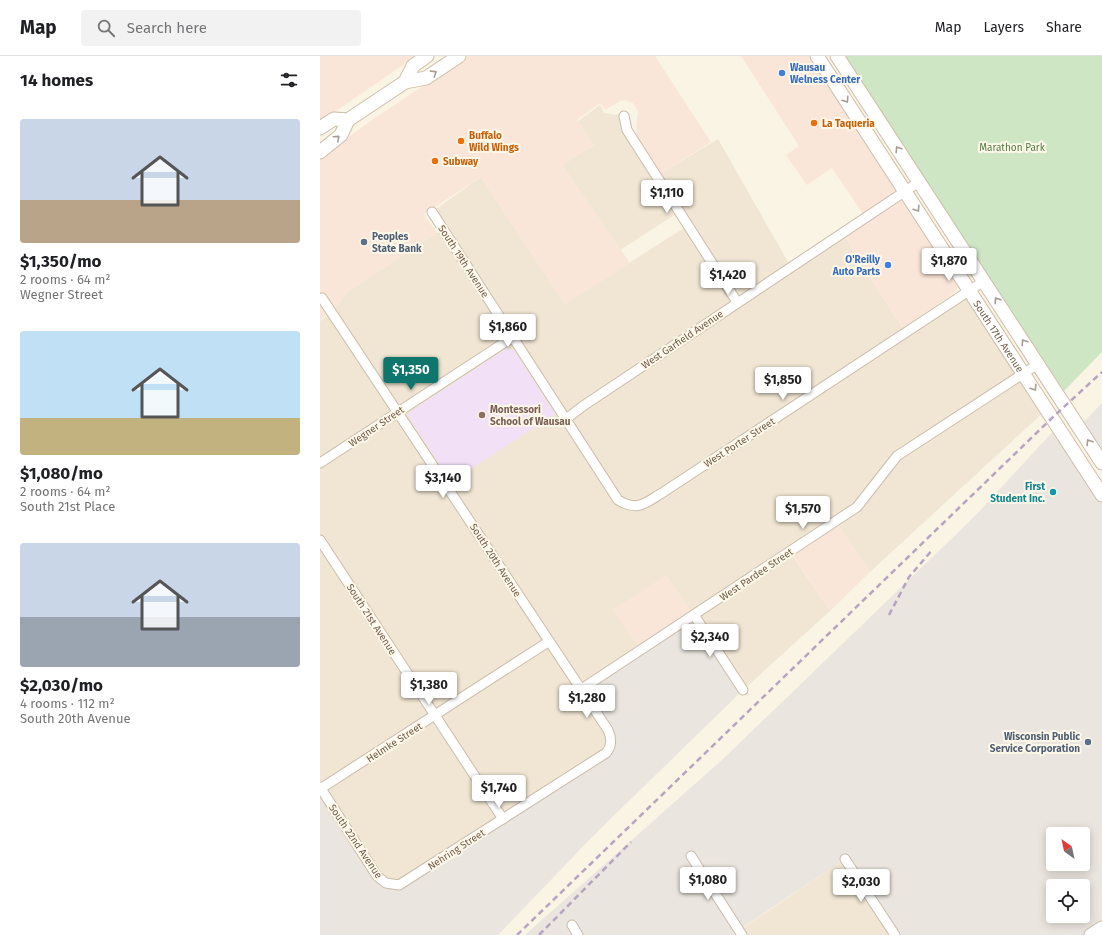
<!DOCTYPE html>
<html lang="en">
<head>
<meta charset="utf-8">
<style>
  :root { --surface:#fff; --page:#f2f2f2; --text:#202124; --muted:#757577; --line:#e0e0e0; --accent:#0f766e }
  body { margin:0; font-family:"Fira Sans",sans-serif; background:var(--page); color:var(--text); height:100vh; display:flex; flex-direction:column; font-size:15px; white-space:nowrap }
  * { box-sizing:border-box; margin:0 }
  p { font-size:13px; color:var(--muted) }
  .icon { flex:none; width:22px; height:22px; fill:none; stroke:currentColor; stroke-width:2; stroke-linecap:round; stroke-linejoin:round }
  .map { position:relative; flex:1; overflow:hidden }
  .panel { display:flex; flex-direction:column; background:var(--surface); width:320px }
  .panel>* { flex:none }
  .needle { width:26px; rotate:327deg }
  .buttons { position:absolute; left:726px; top:771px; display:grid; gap:8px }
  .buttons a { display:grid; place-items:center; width:44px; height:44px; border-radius:4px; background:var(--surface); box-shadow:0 2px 10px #0003; font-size:20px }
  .price { position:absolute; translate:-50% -34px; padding:0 9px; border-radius:4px; background:#fff; color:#222; font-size:13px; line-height:26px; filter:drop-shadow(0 1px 2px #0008) }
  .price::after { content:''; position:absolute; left:50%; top:24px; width:12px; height:9px; margin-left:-6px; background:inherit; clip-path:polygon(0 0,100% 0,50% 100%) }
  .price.active { background:var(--accent); color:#fff }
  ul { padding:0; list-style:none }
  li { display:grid; align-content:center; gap:8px; height:212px; padding:0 20px }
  li span { display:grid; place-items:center; height:124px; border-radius:4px; color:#555 }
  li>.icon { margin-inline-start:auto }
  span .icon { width:72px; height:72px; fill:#fffc; stroke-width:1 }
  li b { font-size:17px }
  h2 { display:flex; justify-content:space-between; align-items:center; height:48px; padding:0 20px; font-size:17px }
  header { display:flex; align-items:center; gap:24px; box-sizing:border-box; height:56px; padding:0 20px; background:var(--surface); border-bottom:1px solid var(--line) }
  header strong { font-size:19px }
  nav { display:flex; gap:22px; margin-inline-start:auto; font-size:14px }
  .search { width:280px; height:36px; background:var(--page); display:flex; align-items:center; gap:10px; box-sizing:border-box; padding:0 14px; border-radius:4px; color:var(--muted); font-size:15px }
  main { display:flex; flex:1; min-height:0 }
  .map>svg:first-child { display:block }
  .residential { fill:#f1e6d3 }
  .commercial { fill:#fae6d8 }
  .industrial { fill:#eae5de; fill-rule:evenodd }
  .education { fill:#f1e0f6 }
  .green { fill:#cee6c3 }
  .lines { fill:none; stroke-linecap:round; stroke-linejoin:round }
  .street-casing { stroke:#cabcab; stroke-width:11 }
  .secondary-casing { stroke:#cdbda9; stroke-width:15 }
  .street { stroke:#fff; stroke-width:9 }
  .secondary { stroke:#fff; stroke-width:13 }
  .rail { stroke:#b7a3c2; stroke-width:2.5; stroke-dasharray:6 4; stroke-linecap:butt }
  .oneway { stroke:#a99d93 }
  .shop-dot { fill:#3f7fe0; stroke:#fdf8e9; stroke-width:1.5 }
  .food-dot { fill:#e8710a; stroke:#fdf8e9; stroke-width:1.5 }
  .service-dot { fill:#5c6f8a; stroke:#fdf8e9; stroke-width:1.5 }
  .education-dot { fill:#8d6e63; stroke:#fdf8e9; stroke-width:1.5 }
  .culture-dot { fill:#0f9aa8; stroke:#fdf8e9; stroke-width:1.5 }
  .labels { text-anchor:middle; stroke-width:4; stroke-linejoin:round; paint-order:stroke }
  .shop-label { font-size:10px; font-weight:bold; fill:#366cbe; stroke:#fdf8e9; text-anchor:start }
  .food-label { font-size:10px; font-weight:bold; fill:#c56008; stroke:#fdf8e9; text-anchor:start }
  .park-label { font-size:10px; fill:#527b47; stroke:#fdf8e9 }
  .service-label { font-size:10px; font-weight:bold; fill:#4e5e75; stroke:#fdf8e9; text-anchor:start }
  .street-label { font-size:10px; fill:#705c4b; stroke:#fdf8e9 }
  .education-label { font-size:10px; font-weight:bold; fill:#785e54; stroke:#fdf8e9; text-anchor:start }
  .culture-label { font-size:10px; font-weight:bold; fill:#0d838f; stroke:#fdf8e9; text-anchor:end }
</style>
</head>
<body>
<header>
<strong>Map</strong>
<div class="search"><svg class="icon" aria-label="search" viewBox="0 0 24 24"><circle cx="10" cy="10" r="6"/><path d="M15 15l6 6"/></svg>Search here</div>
<nav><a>Map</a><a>Layers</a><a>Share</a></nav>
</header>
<main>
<section class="panel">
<h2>14 homes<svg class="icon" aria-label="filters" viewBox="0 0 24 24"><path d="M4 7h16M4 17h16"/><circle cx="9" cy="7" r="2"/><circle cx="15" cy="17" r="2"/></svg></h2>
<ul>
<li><span style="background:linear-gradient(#c9d6e8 65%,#b9a48a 0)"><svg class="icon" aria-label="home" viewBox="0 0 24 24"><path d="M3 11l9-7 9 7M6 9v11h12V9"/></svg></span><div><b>$1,350/mo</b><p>2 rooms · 64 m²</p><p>Wegner Street</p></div></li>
<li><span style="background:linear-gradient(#bfe0f5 70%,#c2b280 0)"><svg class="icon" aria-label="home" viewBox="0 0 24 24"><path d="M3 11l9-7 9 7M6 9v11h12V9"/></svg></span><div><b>$1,080/mo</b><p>2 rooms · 64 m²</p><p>South 21st Place</p></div></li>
<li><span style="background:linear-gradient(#c9d6e8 60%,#9aa5b1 0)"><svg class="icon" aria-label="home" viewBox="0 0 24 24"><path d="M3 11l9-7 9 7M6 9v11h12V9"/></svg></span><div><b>$2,030/mo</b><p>4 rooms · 112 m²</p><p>South 20th Avenue</p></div></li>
</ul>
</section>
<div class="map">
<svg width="782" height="879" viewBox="0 0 782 879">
  <rect width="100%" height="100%" fill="#faf4e4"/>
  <g class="residential">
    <polygon points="280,49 284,57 304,60 336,120 398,83 471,211 522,177 586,277 650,234 727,353 550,516 515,465 470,496 510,555 423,634 293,553 321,594 288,674 289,693 83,827 66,827 0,733 0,265 12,256 27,236 123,173 112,156 161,121 245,248 367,170 359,156 300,194 242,109 274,89 257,66"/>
    <polygon points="522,805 570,879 428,879 423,872"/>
  </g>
  <g class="commercial">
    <polygon points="0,0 96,0 0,66"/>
    <polygon points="148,0 335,0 391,86 338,119 317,82 316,72 318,55 313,47 305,44 300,45 285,54 280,47 257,64 274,89 242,109 310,207 245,248 161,121 104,158 117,177 27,236 16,252 0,264 0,102 49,66"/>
    <polygon points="421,0 489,0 637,227 637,233 630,240 583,272 524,180 548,165 512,112 487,129 466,99 479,90"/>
    <polygon points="515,465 550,516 510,555 470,495"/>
    <polygon points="346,519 374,559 321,594 293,554"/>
  </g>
  <g class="industrial">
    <polygon points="782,347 782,407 759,371"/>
    <path d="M 738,370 L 782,439 L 782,872 L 771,879 L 575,879 L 525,803 L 419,874 L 422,879 L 205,879 L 403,703 L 654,461 ZM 733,778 L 763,778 L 763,808 L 733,808 ZM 733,830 L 763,830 L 763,860 L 733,860 Z"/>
    <polygon points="374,559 423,634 275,778 178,879 0,879 0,733 57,820 74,829 286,697 291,684 260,634"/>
  </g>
  <polygon class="education" points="186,293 192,293 196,297 235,358 131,426 90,363 89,358 94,353"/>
  <polygon class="green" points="524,0 782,0 782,296 744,335"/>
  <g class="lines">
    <defs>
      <g id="street">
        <polyline points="304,60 307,74 417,246"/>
        <path d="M 112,156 L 298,444 C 318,456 325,447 342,437 L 664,225"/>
        <polyline points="246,363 263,350 599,126"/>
        <polyline points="0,407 193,281"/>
        <polyline points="0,484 183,763"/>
        <polyline points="374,559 423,634"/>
        <polyline points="260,634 537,451 577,400 718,308"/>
        <path d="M 0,731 L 57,820 L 66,827 L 79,829 L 286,697 C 292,690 292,683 288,674 L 2,242"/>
        <polyline points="0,733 228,586"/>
        <polyline points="371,800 422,879"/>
        <polyline points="525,803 575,879"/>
        <polyline points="252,869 258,879"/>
      </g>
      <g id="secondary">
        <path id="s1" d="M 497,0 L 782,439"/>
        <polyline points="517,0 782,407"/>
        <polyline points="85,26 93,10 107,0"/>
        <polyline points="0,72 14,63 28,64"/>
        <polyline points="0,96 21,79 28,64 85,26 106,22 139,0"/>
        <polyline points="771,879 782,872"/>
      </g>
    </defs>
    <use href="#street" class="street-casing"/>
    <use href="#secondary" class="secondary-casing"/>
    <use href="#street" class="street"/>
    <use href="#secondary" class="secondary"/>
    <g class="rail">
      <polyline points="569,559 589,521 613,493"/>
      <polyline points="197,879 733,361 782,316"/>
      <polyline points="219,879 311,786"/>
    </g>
  </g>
  <defs><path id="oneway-chevron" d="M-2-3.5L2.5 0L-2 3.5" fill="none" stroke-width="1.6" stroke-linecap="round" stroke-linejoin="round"/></defs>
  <g class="oneway">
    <use href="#oneway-chevron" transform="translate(114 17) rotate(-33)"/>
    <use href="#oneway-chevron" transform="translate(526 44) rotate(57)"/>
    <use href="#oneway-chevron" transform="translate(17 82) rotate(-42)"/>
    <use href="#oneway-chevron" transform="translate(578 93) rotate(-123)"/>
    <use href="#oneway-chevron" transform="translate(597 153) rotate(57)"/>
    <use href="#oneway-chevron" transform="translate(677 244) rotate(-123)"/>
    <use href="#oneway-chevron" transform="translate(704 286) rotate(-123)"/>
    <use href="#oneway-chevron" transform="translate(714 332) rotate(57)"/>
    <use href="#oneway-chevron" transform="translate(769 386) rotate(-122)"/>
  </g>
  <g class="shop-dot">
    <circle cx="462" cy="17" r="4"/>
    <circle cx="568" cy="209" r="4"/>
  </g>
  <g class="food-dot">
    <circle cx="494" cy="67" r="4"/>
    <circle cx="141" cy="85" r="4"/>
    <circle cx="115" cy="105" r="4"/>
  </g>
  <g class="service-dot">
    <circle cx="44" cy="186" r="4"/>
    <circle cx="768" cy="686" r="4"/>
  </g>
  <circle class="education-dot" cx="162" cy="359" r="4"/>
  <circle class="culture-dot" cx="733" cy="436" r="4"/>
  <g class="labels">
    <g class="shop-label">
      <text x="470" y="15">Wausau<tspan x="470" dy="12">Welness Center</tspan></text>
      <text x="560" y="207" text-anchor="end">O'Reilly<tspan x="560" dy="12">Auto Parts</tspan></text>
    </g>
    <g class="food-label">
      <text x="502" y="71">La Taqueria</text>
      <text x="149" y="83">Buffalo<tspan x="149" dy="12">Wild Wings</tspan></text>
      <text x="123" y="109">Subway</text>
    </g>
    <g class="park-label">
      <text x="692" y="95">Marathon Park</text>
    </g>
    <g class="service-label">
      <text x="52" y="184">Peoples<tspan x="52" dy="12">State Bank</tspan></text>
      <text x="760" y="684" text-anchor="end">Wisconsin Public<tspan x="760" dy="12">Service Corporation</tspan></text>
    </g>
    <g class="street-label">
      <text transform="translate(144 205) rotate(57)" y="4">South 19th Avenue</text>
      <text dy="4" stroke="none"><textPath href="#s1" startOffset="334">South 17th Avenue</textPath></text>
      <text transform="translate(362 283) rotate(-34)" y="4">West Garfield Avenue</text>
      <text transform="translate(56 370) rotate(-34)" y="4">Wegner Street</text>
      <text transform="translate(419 386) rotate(-33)" y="4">West Porter Street</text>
      <text transform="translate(176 504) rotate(57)" y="4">South 20th Avenue</text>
      <text transform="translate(436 518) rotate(-34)" y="4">West Pardee Street</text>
      <text transform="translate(52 563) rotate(57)" y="4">South 21st Avenue</text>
      <text transform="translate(74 686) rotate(-33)" y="4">Helmke Street</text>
      <text transform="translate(36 785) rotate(56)" y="4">South 22nd Avenue</text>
      <text transform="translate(136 793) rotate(-33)" y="4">Nehring Street</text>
    </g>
    <g class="education-label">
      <text x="170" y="357">Montessori<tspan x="170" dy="12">School of Wausau</tspan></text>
    </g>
    <g class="culture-label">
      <text x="725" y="434">First<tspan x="725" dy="12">Student Inc.</tspan></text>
    </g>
  </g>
</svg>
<div class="buttons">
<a><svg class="needle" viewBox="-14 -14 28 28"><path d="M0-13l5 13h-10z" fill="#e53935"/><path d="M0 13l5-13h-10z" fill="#757577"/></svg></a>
<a><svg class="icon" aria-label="locate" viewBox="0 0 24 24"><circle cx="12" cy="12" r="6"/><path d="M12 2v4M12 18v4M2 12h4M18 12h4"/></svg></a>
</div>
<b class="price" style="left:347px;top:158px">$1,110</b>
<b class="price" style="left:629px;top:226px">$1,870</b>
<b class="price" style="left:408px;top:240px">$1,420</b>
<b class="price" style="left:188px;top:292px">$1,860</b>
<b class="price active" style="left:91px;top:335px">$1,350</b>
<b class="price" style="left:463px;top:345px">$1,850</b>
<b class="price" style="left:123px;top:443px">$3,140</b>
<b class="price" style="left:483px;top:474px">$1,570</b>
<b class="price" style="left:390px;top:602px">$2,340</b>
<b class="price" style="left:109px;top:650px">$1,380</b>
<b class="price" style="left:267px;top:663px">$1,280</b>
<b class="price" style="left:179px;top:753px">$1,740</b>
<b class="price" style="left:388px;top:845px">$1,080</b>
<b class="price" style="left:541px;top:847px">$2,030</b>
</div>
</main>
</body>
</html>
